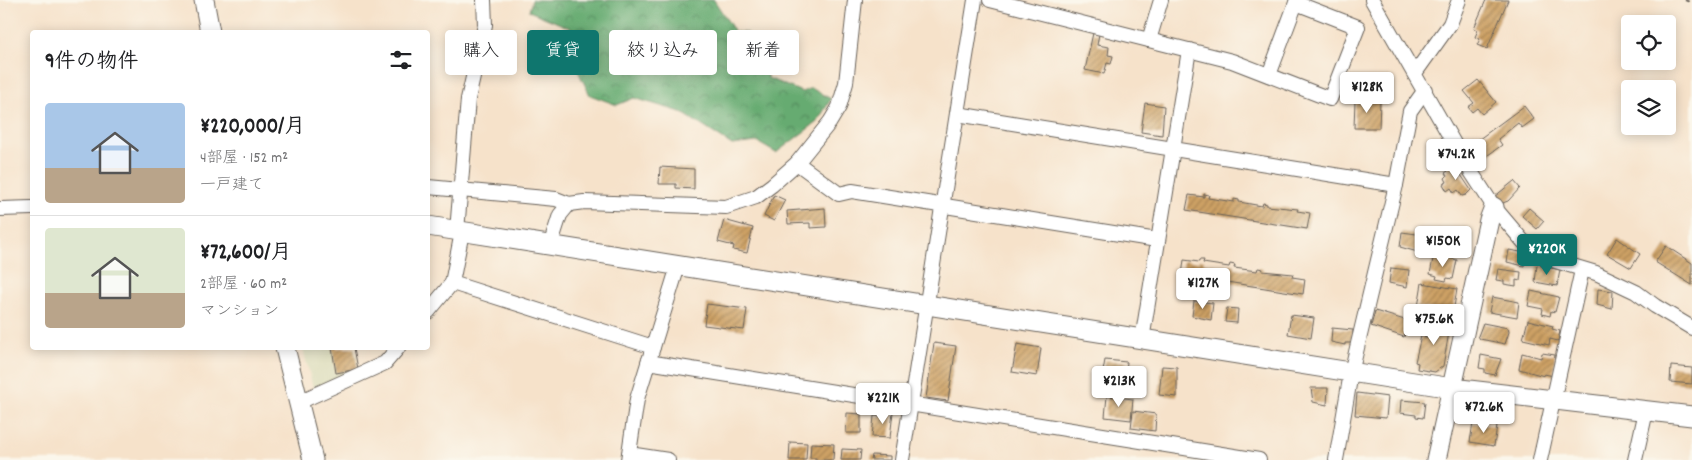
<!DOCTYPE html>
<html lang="ja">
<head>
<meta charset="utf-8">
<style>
  :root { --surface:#fff; --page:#f2f2f2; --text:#202124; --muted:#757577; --line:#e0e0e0; --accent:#0f766e }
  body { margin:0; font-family:Dekko,"Klee One",sans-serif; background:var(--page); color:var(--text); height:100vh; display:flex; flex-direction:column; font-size:19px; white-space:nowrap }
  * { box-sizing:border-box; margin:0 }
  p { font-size:16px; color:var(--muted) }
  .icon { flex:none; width:28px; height:28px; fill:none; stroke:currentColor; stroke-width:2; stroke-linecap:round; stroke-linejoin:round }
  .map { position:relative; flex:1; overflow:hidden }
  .sheet { position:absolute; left:30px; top:30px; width:400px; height:320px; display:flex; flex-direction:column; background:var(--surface); border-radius:5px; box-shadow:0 2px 12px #0003 }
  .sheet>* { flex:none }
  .banner { position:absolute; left:445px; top:30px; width:475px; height:45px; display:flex; gap:10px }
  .controls { position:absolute; left:1621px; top:15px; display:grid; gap:10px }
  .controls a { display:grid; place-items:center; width:55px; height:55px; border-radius:5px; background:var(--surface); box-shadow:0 2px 12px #0003; font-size:25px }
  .price { position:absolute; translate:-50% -42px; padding:0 11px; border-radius:5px; background:#fff; color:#222; font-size:16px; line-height:32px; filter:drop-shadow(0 1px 2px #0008) }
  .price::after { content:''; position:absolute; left:50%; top:30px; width:15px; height:11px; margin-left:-8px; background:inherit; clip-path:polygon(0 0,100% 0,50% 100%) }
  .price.on { background:var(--accent); color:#fff }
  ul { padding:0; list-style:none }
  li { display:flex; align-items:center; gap:15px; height:125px; padding:0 15px }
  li+li { border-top:1px solid var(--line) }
  li span { display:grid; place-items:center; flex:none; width:140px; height:100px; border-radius:5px; color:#555 }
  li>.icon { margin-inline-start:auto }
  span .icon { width:60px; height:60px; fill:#fffc; stroke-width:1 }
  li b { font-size:21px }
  h2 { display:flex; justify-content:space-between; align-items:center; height:60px; padding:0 15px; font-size:21px }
  .chip { padding:0 18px; border-radius:5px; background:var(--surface); box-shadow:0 2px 12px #0003; font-size:18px; line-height:45px }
  .chip.on { background:var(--accent); color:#fff }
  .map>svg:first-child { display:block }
  .built { fill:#ddddbc }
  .forest { fill:url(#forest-crowns); stroke:#416446 }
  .building { fill:url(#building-hatch) }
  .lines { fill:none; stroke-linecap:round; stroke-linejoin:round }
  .street-casing { stroke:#686159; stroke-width:16 }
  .secondary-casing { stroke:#686159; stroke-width:21 }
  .path { stroke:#686159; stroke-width:2; stroke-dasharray:4 4; stroke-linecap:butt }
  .street { stroke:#fff; stroke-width:14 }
  .secondary { stroke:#fff; stroke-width:19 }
</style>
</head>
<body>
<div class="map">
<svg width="1692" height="460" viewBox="0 0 1692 460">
  <defs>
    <pattern id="forest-crowns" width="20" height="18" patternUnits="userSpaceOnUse" patternTransform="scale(1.25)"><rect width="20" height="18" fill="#66ab71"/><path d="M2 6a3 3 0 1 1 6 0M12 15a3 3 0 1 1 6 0" fill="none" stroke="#538a5c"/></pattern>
    <pattern id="building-hatch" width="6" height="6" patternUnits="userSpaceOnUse" patternTransform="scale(1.25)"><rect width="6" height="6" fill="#cda165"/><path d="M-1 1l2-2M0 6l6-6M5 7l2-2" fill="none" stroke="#a68252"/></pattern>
  </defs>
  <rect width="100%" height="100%" fill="#fbf7ec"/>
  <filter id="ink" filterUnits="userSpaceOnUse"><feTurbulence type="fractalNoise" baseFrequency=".02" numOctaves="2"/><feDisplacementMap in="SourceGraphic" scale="10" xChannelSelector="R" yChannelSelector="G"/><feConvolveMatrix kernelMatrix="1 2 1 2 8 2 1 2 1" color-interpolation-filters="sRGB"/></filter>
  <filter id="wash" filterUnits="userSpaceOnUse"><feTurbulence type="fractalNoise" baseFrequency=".0096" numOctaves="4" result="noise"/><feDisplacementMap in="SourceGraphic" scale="20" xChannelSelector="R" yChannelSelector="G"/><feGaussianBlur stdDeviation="1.12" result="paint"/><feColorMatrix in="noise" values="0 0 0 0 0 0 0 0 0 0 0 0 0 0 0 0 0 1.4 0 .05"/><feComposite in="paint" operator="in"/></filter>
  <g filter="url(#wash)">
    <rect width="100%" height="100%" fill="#f6e2ca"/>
    <polygon class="built" points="303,348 355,348 359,371 313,388"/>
    <polygon class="forest" points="532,0 714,0 735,32 748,33 768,78 802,92 811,88 831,99 817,122 776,153 757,142 732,145 681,112 634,98 617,105 590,95 577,69 592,51 592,37 529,11"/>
    <g id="blocks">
      <g class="building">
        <polygon points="1486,0 1508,0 1487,49 1477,45 1480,39 1475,37 1478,30 1474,28"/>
        <polygon points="1093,33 1099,34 1097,45 1109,47 1108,55 1113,56 1111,64 1107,63 1104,74 1085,70"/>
        <polygon points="1478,80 1496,102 1482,114 1477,108 1472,112 1468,107 1474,103 1464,91"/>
        <polygon points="1355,100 1380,101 1379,128 1354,128"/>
        <polygon points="1145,103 1164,106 1162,135 1141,132"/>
        <polygon points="1524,106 1534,119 1522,128 1518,123 1498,139 1502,145 1484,158 1479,152 1474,156 1467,148"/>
        <polygon points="1450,162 1453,163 1471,190 1466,195 1462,196 1458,190 1454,193 1451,188 1447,191 1443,184 1447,182 1445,178 1447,176 1445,173 1448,171 1446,165"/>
        <polygon points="660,167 694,169 694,189 676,188 676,184 659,184"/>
        <polygon points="1514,181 1520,188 1508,201 1500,204 1494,197"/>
        <polygon points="1204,194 1209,195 1208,198 1234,202 1234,199 1239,200 1239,202 1262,206 1263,203 1267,204 1267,206 1298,209 1297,211 1310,213 1307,229 1186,210 1189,195 1204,197"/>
        <polygon points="774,195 785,200 774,221 764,216"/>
        <polygon points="825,208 826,227 810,228 810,223 788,224 787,211"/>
        <polygon points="1529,208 1544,221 1537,229 1522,216"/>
        <polygon points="724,220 753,228 747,253 733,250 734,246 718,242"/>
        <polygon points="1438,229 1459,233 1456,250 1435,246"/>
        <polygon points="1402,232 1424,235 1421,253 1400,247"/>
        <polygon points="1617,238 1640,254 1631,268 1607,254"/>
        <polygon points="1666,246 1692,263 1692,285 1655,262"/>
        <polygon points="1509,250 1526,253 1524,266 1507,262"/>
        <polygon points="1434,254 1457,260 1453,279 1447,278 1446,281 1436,279 1437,276 1430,274"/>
        <polygon points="1184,260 1199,262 1199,260 1204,260 1203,263 1229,267 1230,264 1235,265 1234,268 1257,271 1258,268 1263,269 1262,271 1293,274 1292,277 1305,279 1303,294 1182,275"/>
        <polygon points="1537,265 1560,270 1557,286 1535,282"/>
        <polygon points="1391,268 1409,270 1407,287 1389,283"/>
        <polygon points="1498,269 1521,272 1520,281 1516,280 1516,286 1504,284 1504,281 1496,280"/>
        <polygon points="1422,283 1457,289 1453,313 1418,307"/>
        <polygon points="1598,289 1613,291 1612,309 1597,305"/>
        <polygon points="1531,291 1559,297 1555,312 1551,311 1550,316 1542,314 1543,309 1528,306"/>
        <polygon points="1492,297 1519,302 1517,317 1489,312"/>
        <polygon points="1194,301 1213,303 1211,320 1192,316"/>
        <polygon points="707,304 747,309 744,330 704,325"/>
        <polygon points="1227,308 1238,309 1237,323 1225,322"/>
        <polygon points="1375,311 1408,321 1404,337 1371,326"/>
        <polygon points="1291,315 1314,318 1311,338 1288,334"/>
        <polygon points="1431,317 1451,321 1443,366 1435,372 1417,369 1418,363 1415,362 1421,336 1427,337"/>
        <polygon points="1528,320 1553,326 1552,329 1560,331 1558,341 1550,339 1549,345 1523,339"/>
        <polygon points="1483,323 1508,328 1509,332 1505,344 1480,339 1478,336"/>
        <polygon points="1332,328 1353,330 1352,343 1345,343 1345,345 1331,342"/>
        <polygon points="934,343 956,346 948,401 926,398"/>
        <polygon points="1017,344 1041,348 1037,376 1012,372"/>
        <polygon points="332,348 354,348 358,369 336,373"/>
        <polygon points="1522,353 1541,358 1542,353 1555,355 1554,376 1544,374 1544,376 1519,369"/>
        <polygon points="1481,355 1501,359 1495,375 1485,373 1485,369 1479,368"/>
        <polygon points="1105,360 1127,362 1125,379 1102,377"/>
        <polygon points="1162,366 1177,367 1177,397 1159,395"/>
        <polygon points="1671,366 1692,368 1692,384 1670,382"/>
        <polygon points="1311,388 1328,388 1327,405 1313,402"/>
        <polygon points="1357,393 1388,397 1386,418 1355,415"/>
        <polygon points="1107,396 1133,399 1131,420 1105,417"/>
        <polygon points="1401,400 1425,402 1423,418 1416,417 1416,415 1400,413"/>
        <polygon points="881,411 893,412 890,438 872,437 874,416 880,416"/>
        <polygon points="1133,411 1156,414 1155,431 1131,428"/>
        <polygon points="847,413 861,414 861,433 846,433"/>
        <polygon points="1473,423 1497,426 1494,446 1470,442"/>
        <polygon points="790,442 807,443 806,460 789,460"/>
        <polygon points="811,443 834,444 833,460 816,460 816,458 810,458"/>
        <polygon points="842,449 861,450 860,460 841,460"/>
        <polygon points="872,455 890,456 890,460 871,460"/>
      </g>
    </g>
  </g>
  <g filter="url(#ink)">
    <use href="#blocks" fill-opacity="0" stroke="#686159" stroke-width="1"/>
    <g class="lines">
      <defs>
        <g id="street">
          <polyline points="990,0 1232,61 1330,99 1358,27 1296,3"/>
          <polyline points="1372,0 1464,161 1494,207 1522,240 1532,250 1546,258 1596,273 1636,292 1655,306 1692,328"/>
          <polyline points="1149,40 1161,0"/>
          <polyline points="1415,73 1450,24 1459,0"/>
          <polyline points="1269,75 1297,0"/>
          <polyline points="957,114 1396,185"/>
          <polyline points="797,163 839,194 852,191 1157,240"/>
          <polyline points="428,187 556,199 569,204 584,202 726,207 756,197 772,185 797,163 830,122 839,107 846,83 855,0"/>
          <polyline points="0,209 32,208"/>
          <polyline points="457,231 468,99 485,25 484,0"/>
          <polyline points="550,246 560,215 569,204"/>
          <polyline points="452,283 653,347"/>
          <polyline points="428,312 452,283 462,232"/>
          <polyline points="1142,340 1189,50"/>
          <polyline points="648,362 1259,460"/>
          <polyline points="299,402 385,363 398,348"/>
          <polyline points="629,454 668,460"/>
          <polyline points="628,460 637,399 678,266"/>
          <polyline points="902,460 975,0"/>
          <polyline points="1336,460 1351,373 1396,185 1410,111 1425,90"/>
          <polyline points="1540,460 1582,270"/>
          <polyline points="1635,460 1646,411"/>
        </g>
        <g id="secondary">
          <polyline points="204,0 210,32"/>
          <polyline points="428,226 1452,388 1692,416"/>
          <polyline points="285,348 313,460"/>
          <polyline points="1436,460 1489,220 1494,207"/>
        </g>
      </defs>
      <use href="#street" class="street-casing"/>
      <use href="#secondary" class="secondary-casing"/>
      <polyline class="path" points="1685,0 1692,3"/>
      <use href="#street" class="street"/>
      <use href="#secondary" class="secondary"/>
    </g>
  </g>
</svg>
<div class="controls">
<a><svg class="icon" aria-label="locate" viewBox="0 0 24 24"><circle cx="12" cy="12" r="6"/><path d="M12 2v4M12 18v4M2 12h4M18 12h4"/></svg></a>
<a><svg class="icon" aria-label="layers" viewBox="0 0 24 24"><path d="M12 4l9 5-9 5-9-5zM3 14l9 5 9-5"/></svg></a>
</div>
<b class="price" style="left:1367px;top:114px">¥128K</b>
<b class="price" style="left:1456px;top:181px">¥74.2K</b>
<b class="price" style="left:1443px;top:268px">¥150K</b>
<b class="price on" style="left:1547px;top:276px">¥220K</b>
<b class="price" style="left:1203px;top:310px">¥127K</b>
<b class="price" style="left:1434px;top:346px">¥75.6K</b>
<b class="price" style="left:1119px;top:408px">¥213K</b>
<b class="price" style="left:883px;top:425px">¥221K</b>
<b class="price" style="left:1484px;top:434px">¥72.6K</b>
<div class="banner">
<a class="chip">購入</a>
<a class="chip on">賃貸</a>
<a class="chip">絞り込み</a>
<a class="chip">新着</a>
</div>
<section class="sheet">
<h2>9件の物件<svg class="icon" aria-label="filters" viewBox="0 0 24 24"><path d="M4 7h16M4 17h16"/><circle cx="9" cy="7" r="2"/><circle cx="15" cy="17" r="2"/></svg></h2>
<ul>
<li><span style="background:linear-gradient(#a9c7e8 65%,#b9a48a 0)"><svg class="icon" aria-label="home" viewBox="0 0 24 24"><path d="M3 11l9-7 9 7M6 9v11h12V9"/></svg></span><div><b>¥220,000/月</b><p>4部屋 · 152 m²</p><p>一戸建て</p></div></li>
<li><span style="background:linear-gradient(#dfe7d0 65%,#b9a48a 0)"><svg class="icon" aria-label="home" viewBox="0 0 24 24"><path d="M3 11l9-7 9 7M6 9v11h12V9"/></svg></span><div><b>¥72,600/月</b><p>2部屋 · 60 m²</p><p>マンション</p></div></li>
</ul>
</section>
</div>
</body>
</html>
